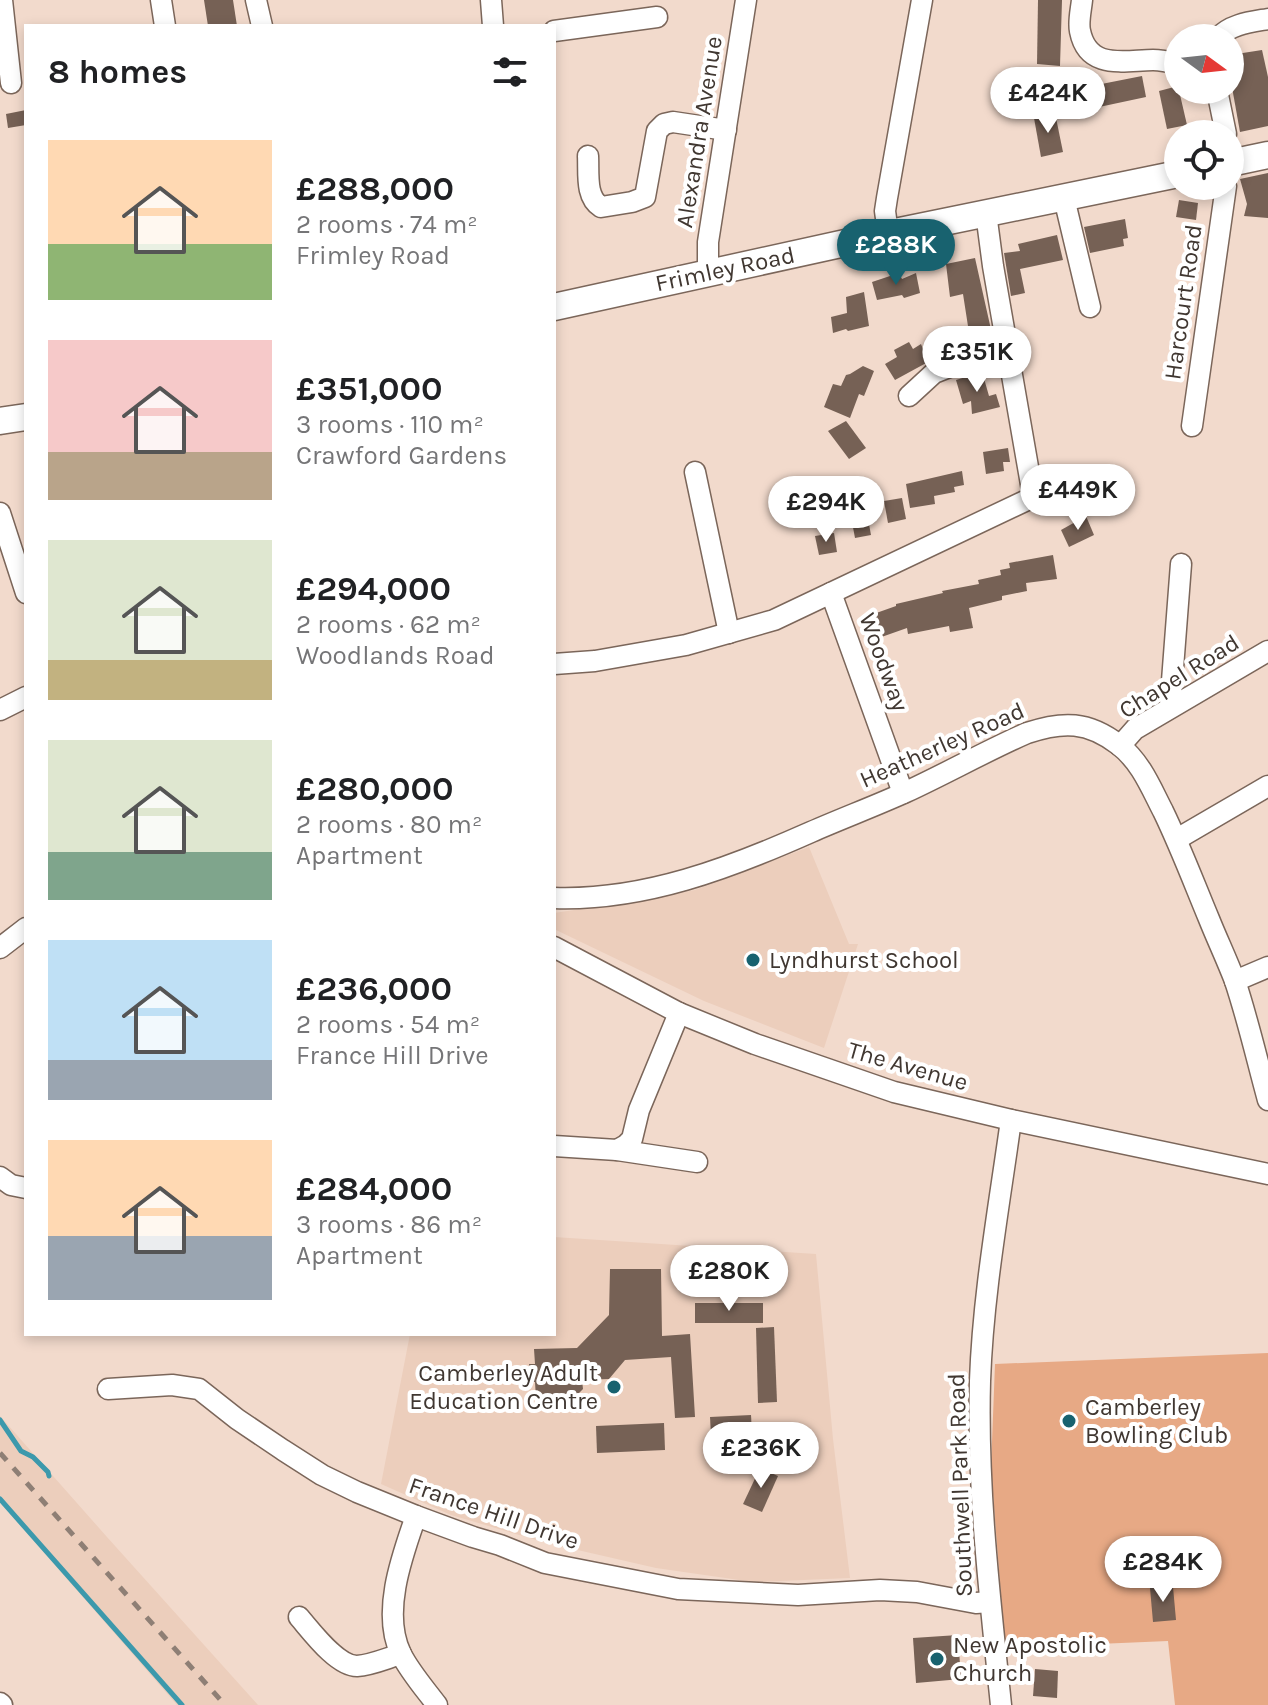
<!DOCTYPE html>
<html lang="en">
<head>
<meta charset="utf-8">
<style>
  :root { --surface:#fff; --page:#f2f2f2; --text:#202124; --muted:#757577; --accent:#18626f }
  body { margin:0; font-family:Karla,sans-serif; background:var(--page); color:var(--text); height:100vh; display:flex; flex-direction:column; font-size:30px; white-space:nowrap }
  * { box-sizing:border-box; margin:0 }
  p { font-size:26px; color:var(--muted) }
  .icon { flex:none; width:44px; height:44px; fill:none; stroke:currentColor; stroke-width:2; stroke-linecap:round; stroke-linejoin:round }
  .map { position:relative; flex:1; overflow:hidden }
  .side { position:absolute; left:24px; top:24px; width:532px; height:1312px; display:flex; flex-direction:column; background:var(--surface); border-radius:0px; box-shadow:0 4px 12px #0003 }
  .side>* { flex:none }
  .needle { width:52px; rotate:105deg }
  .buttons { position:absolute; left:1164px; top:24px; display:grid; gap:16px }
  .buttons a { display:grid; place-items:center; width:80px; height:80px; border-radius:50%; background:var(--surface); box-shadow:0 4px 12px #0003; font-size:40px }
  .price { position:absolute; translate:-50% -68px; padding:0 18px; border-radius:28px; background:#fff; color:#222; font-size:26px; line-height:52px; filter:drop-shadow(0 2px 4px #0008) }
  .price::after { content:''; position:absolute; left:50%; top:48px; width:24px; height:18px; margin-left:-12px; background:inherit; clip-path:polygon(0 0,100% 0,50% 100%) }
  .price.current { background:var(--accent); color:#fff }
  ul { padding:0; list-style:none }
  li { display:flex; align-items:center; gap:24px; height:200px; padding:0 24px }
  li span { display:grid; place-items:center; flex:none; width:224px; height:160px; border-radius:0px; color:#555 }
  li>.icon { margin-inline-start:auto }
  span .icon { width:96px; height:96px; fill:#fffc; stroke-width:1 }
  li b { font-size:34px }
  h2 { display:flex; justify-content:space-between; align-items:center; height:96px; padding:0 24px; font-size:34px }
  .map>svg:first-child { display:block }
  .built { fill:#eccebc }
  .green { fill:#e7a985 }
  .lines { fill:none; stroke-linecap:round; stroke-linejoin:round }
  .stream { stroke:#3c99ac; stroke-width:5 }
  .building { fill:#766155 }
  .minor-casing { stroke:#7b665a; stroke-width:23 }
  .major-casing { stroke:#7b665a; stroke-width:29 }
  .minor { stroke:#fff; stroke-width:20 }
  .major { stroke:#fff; stroke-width:26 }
  .rail { stroke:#8e7f75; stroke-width:5; stroke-dasharray:10 10; stroke-linecap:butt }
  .poi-dot { fill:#18626f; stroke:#fff; stroke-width:3 }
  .labels { text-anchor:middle; stroke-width:8; stroke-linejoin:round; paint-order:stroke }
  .street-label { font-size:24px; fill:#403731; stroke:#fff }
  .poi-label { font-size:24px; fill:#403731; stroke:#fff; text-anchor:start }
</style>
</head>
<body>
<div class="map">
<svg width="1268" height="1705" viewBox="0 0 1268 1705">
  <rect width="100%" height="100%" fill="#f2dacc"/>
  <g class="built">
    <polygon points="809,847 849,944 858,944 824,1048 704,1001 554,929 554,913 628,902 695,890"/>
    <polygon points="554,1237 816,1254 833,1439 850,1578 753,1582 656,1568 547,1543 451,1515 381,1484 410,1334 554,1334"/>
    <polygon points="0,1416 107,1537 258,1705 177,1705 0,1502"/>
  </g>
  <polygon class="green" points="1268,1353 1268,1705 1175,1705 1168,1641 1005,1648 991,1468 995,1364"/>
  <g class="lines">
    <g class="stream">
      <polyline points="0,1420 21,1451 33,1457 48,1472 49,1476"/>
      <polyline points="0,1499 182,1705"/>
    </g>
  </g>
  <g class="building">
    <polygon points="204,0 233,0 237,26 208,26"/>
    <polygon points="1038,0 1062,0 1060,66 1037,64"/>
    <polygon points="1262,50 1268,77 1268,126 1240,132 1230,76 1230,55"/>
    <polygon points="1142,76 1146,97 1071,113 1066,91"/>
    <polygon points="1178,86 1187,125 1167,129 1159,91"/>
    <polygon points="26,110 26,125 8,128 6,114"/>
    <polygon points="1055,113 1063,152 1041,157 1034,118"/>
    <polygon points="1268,173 1268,218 1244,216 1247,204 1240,179"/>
    <polygon points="1179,200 1198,203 1196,220 1176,217"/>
    <polygon points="1125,219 1128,238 1123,239 1124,246 1090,253 1084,227"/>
    <polygon points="1057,235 1063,260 1020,269 1025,293 1011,296 1004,253 1020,251 1018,244"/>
    <polygon points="975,258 992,334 970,339 963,294 950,297 946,264"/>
    <polygon points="899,273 902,279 916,273 920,293 904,298 902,295 877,300 872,282"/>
    <polygon points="864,292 869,326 848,331 846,329 833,333 831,317 847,313 846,297"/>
    <polygon points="909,342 913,349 921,344 928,362 895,380 885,364 897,357 894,350"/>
    <polygon points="863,366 874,371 864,396 859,394 850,418 824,407 833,384 841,386 846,375 850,374"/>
    <polygon points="975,374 983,375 989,396 996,394 1000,407 972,414 971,401 963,404 956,380"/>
    <polygon points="846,421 866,448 849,459 828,431"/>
    <polygon points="1008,448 1010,462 1003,462 1004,471 986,474 983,452"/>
    <polygon points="962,471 964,485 954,487 955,492 934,496 935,504 910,508 906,484"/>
    <polygon points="902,498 906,519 888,523 884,501"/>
    <polygon points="1086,516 1094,535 1069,547 1061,530"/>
    <polygon points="868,519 871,535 855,538 852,522"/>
    <polygon points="834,533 837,552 819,555 815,536"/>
    <polygon points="1053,555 1057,579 1026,583 1027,591 1002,596 1002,600 969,608 973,628 950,632 949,626 908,634 907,628 873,640 865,617 896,606 896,604 943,593 942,591 979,584 978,580 1001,575 1000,570 1010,568 1009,563"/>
    <polygon points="610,1269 661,1269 662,1336 690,1334 695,1417 675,1418 671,1357 625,1360 609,1379 582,1380 583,1389 576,1396 565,1396 566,1404 553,1405 552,1396 536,1398 535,1382 529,1382 529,1364 535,1364 534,1349 577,1348 609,1315"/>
    <rect x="695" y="1303" width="68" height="20"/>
    <polygon points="774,1327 777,1402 758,1403 756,1328"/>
    <polygon points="751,1415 752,1433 711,1435 710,1417"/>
    <polygon points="664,1423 665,1450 597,1453 596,1426"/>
    <polygon points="760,1468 778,1476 762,1512 743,1504"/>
    <polygon points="1173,1587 1176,1620 1153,1622 1150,1588"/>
    <polygon points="958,1635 961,1679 916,1683 913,1638"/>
    <polygon points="1035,1669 1058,1671 1057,1698 1033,1696"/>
  </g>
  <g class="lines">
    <defs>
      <g id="minor">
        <polyline points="2,0 11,83"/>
        <polyline points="161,0 165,26"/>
        <polyline points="256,0 262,26"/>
        <polyline points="491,0 493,26"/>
        <path d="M 1082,0 C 1081,10 1078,22 1080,31 C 1088,71 1125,60 1153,60 C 1161,60 1170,62 1178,64"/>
        <polyline points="554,31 657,17"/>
        <path d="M 1218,38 C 1230,24 1251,22 1268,19"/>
        <polyline points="1217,90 1226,134"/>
        <path d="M 588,156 C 589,173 585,197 601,207 L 632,202 L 645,197 L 657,131 L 664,124 L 673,122 L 726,130"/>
        <polyline points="1064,198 1090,307"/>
        <polyline points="888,233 885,211 887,198 922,0"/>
        <polyline points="708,272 708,242 746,0"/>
        <polyline points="909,396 934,373 967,360 1011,365"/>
        <polyline points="1192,426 1226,186"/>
        <polyline points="695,472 729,633"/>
        <polyline points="0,513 26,593"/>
        <polyline points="831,593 903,793"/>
        <polyline points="554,664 595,661 686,645 774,620 1027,500 1030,497 1032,490 993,266 986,213"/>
        <polyline points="1170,707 1181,564"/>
        <polyline points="0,710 26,697"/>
        <polyline points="1120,746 1135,729 1268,651"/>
        <polyline points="1177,839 1268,786"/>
        <path d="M 554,898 C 644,901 730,868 811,832 C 843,818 875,806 906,792 C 947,773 986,751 1027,733 C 1063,721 1088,721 1119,745 C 1141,762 1151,788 1163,811 C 1180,846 1194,883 1209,919 C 1217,939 1227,960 1235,981 C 1248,1020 1257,1060 1268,1100"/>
        <polyline points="554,947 679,1013 755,1044 894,1092 1011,1120 1268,1174"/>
        <polyline points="0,948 26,928"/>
        <polyline points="1235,981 1268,967"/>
        <polyline points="554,1146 617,1150 697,1162"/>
        <polyline points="617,1150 626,1145 632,1139 639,1110 679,1013"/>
        <polyline points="0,1177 11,1185 26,1188"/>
        <polyline points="108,1389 172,1385 199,1389 237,1419 283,1450 322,1475 357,1492 416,1516 473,1537 500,1545 545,1563 678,1589 798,1595 880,1590 917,1592 976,1603 990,1602"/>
        <path d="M 416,1516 C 402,1556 381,1613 401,1654 C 410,1672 425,1689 437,1705"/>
        <path d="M 299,1617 C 312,1632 337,1666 357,1666 C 372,1665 387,1658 401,1654"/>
        <polyline points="0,1703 2,1705"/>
        <path d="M 1001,1705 C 990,1598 977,1490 980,1381 C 983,1294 999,1207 1011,1120"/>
      </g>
      <g id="major">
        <polyline points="1230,163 1268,155"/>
        <polyline points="554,307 900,231 1178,174"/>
        <polyline points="0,421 26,417"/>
      </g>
    </defs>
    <use href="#minor" class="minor-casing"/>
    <use href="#major" class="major-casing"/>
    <use href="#minor" class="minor"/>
    <use href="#major" class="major"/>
    <polyline class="rail" points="0,1453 225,1705"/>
  </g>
  <g class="poi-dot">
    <circle cx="753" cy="960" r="8"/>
    <circle cx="614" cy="1387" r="8"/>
    <circle cx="1069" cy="1421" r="8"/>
    <circle cx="937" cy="1659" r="8"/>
  </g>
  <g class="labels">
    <g class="street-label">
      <text transform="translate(699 132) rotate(-81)" y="8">Alexandra Avenue</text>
      <text transform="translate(725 269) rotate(-12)" y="8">Frimley Road</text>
      <text transform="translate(1183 302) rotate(-82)" y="8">Harcourt Road</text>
      <text transform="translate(884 662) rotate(70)" y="8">Woodway</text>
      <text transform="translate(1179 676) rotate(-32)" y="8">Chapel Road</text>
      <text transform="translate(942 745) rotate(-24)" y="8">Heatherley Road</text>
      <text transform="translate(908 1066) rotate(16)" y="8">The Avenue</text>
      <text transform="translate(960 1485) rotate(-92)" y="8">Southwell Park Road</text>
      <text transform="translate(494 1513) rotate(19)" y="8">France Hill Drive</text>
    </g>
    <g class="poi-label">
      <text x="769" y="968">Lyndhurst School</text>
      <text x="598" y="1381" text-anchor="end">Camberley Adult<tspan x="598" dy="28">Education Centre</tspan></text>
      <text x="1085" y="1415">Camberley<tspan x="1085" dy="28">Bowling Club</tspan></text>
      <text x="953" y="1653">New Apostolic<tspan x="953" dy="28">Church</tspan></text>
    </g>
  </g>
</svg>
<div class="buttons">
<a><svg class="needle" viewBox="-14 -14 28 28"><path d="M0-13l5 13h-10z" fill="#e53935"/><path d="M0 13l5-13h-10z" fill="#757577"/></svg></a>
<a><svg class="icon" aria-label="locate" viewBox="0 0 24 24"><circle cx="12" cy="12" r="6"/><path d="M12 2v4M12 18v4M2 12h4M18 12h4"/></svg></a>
</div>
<b class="price" style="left:1048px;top:135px">£424K</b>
<b class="price current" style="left:896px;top:287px">£288K</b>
<b class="price" style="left:977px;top:394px">£351K</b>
<b class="price" style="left:1078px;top:532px">£449K</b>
<b class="price" style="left:826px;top:544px">£294K</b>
<b class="price" style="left:729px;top:1313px">£280K</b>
<b class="price" style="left:761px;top:1490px">£236K</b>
<b class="price" style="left:1163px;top:1604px">£284K</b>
<section class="side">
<h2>8 homes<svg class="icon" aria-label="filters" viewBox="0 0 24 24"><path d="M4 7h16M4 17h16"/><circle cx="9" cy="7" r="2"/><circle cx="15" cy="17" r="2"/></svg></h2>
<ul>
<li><span style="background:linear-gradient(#ffd9b3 65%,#8fb573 0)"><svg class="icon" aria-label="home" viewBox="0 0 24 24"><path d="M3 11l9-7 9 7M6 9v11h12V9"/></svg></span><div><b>£288,000</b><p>2 rooms · 74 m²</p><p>Frimley Road</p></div></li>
<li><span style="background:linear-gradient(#f6c9c9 70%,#b9a48a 0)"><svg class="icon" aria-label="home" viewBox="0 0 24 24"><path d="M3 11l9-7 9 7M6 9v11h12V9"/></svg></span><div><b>£351,000</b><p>3 rooms · 110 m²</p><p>Crawford Gardens</p></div></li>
<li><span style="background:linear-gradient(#dfe7d0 75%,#c2b280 0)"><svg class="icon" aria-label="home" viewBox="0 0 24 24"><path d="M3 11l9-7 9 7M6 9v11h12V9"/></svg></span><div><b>£294,000</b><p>2 rooms · 62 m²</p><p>Woodlands Road</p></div></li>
<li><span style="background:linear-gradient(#dfe7d0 70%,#7fa58c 0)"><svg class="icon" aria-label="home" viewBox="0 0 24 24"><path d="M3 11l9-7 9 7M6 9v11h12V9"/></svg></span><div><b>£280,000</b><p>2 rooms · 80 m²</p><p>Apartment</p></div></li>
<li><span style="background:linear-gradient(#bfe0f5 75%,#9aa5b1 0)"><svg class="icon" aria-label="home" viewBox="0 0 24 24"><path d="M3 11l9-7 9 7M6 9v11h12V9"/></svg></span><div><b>£236,000</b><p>2 rooms · 54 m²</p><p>France Hill Drive</p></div></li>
<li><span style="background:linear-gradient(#ffd9b3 60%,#9aa5b1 0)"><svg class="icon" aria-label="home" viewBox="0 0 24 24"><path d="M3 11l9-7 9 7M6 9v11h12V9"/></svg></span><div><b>£284,000</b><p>3 rooms · 86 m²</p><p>Apartment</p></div></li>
</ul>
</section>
</div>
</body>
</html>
